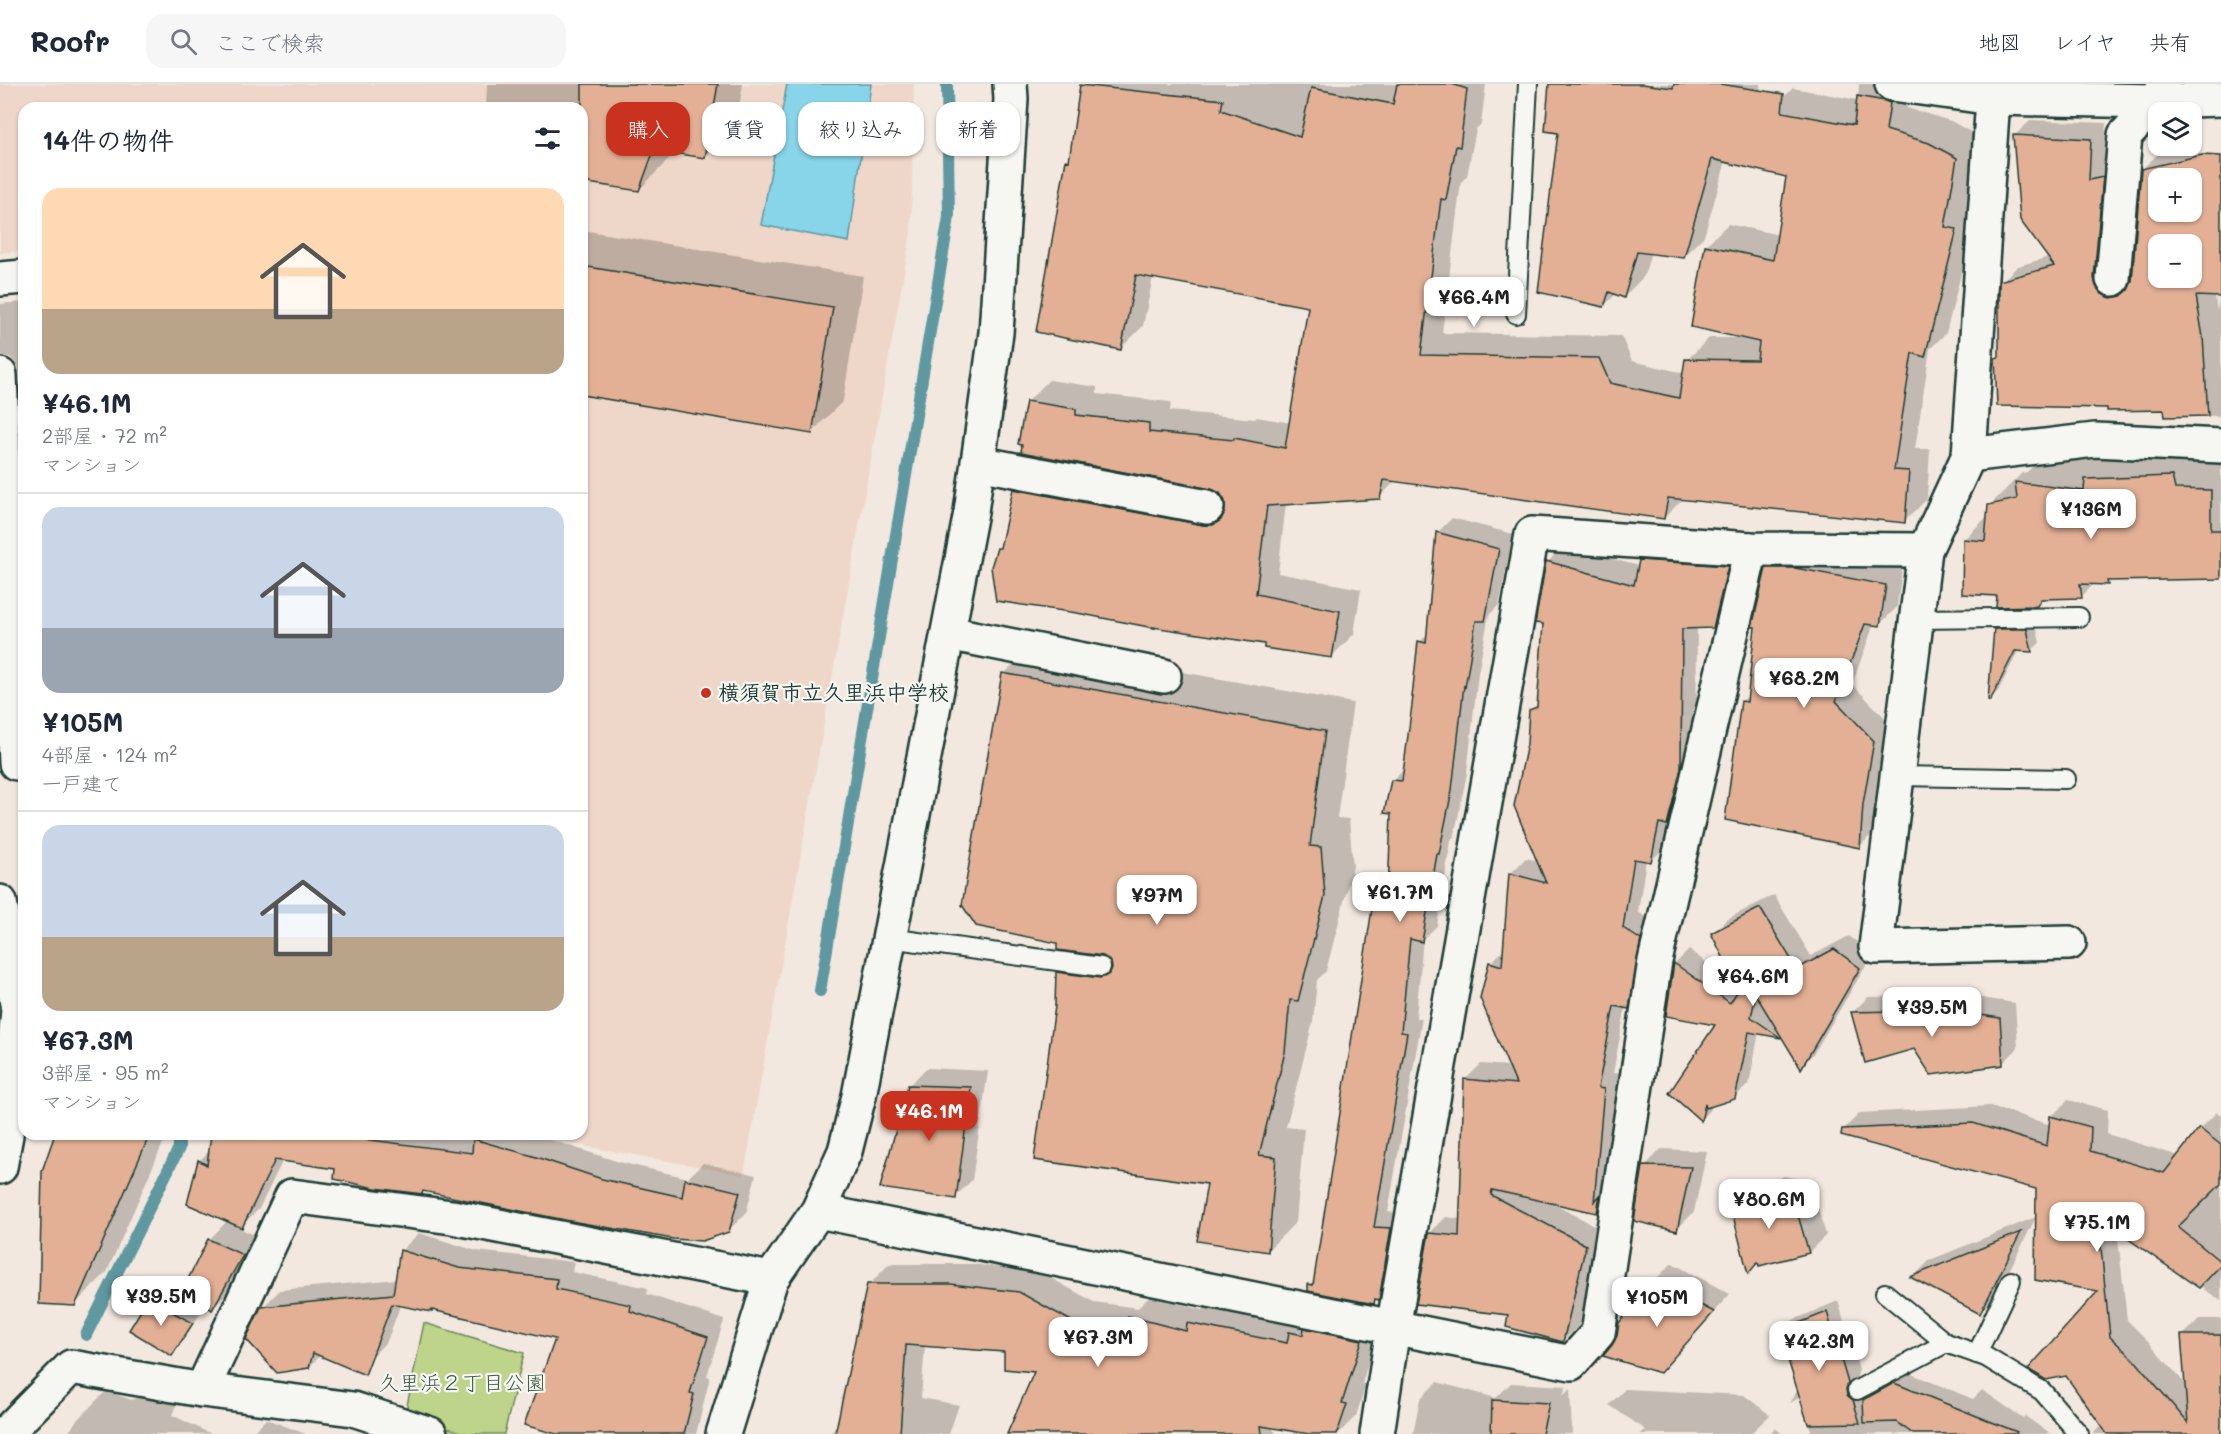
<!DOCTYPE html>
<html lang="ja">
<head>
<meta charset="utf-8">
<style>
  :root { --surface:#fff; --page:#f6f6f7; --text:#1f2937; --muted:#747a83; --line:#e0e1e3; --accent:#c8321e }
  body { margin:0; font-family:Mali,"Klee One",sans-serif; background:var(--page); color:var(--text); height:100vh; display:flex; flex-direction:column; font-size:22px; white-space:nowrap }
  * { box-sizing:border-box; margin:0 }
  p { font-size:20px; color:var(--muted) }
  .icon { flex:none; width:33px; height:33px; fill:none; stroke:currentColor; stroke-width:2; stroke-linecap:round; stroke-linejoin:round }
  .map { position:relative; flex:1; overflow:hidden }
  .sheet { position:absolute; left:18px; top:18px; width:570px; height:1038px; display:flex; flex-direction:column; background:var(--surface); border-radius:18px; box-shadow:0 2px 4px #0004 }
  .sheet>* { flex:none }
  .guide { position:absolute; left:606px; top:18px; width:570px; height:54px; display:flex; gap:12px }
  .fabs { position:absolute; left:2148px; top:18px; display:grid; gap:12px }
  .fabs a { display:grid; place-items:center; width:54px; height:54px; border-radius:12px; background:var(--surface); box-shadow:0 2px 4px #0004; font-size:30px }
  .price { position:absolute; translate:-50% -51px; padding:0 14px; border-radius:12px; background:#fff; color:#222; font-size:20px; line-height:39px; filter:drop-shadow(0 2px 3px #0008) }
  .price::after { content:''; position:absolute; left:50%; top:36px; width:18px; height:14px; margin-left:-9px; background:inherit; clip-path:polygon(0 0,100% 0,50% 100%) }
  .price.active { background:var(--accent); color:#fff }
  ul { padding:0; list-style:none }
  li { display:grid; align-content:center; gap:12px; height:318px; padding:0 24px }
  li+li { border-top:2px solid var(--line) }
  li span { display:grid; place-items:center; height:186px; border-radius:18px; color:#555 }
  li>.icon { margin-inline-start:auto }
  span .icon { width:108px; height:108px; fill:#fffc; stroke-width:1 }
  li b { font-size:26px }
  h2 { display:flex; justify-content:space-between; align-items:center; height:72px; padding:0 24px; font-size:26px }
  .pill { padding:0 21px; border-radius:18px; background:var(--surface); box-shadow:0 2px 4px #0004; font-size:21px; line-height:54px }
  .pill.active { background:var(--accent); color:#fff }
  header { display:flex; align-items:center; gap:36px; box-sizing:border-box; height:84px; padding:0 30px; background:var(--surface); border-bottom:2px solid var(--line) }
  header strong { font-size:28px }
  nav { display:flex; gap:33px; margin-inline-start:auto; font-size:21px }
  .search { width:420px; height:54px; background:var(--page); display:flex; align-items:center; gap:15px; box-sizing:border-box; padding:0 21px; border-radius:18px; color:var(--muted); font-size:22px }
  .map>svg:first-child { display:block }
  .built { fill:#eed7c9 }
  .green { fill:#bdd48a; stroke:#6e885f; stroke-width:1.5 }
  .water { fill:#88d4e8; stroke:#5e98a0; stroke-width:1.5 }
  .shadow { fill:#0003; fill-rule:evenodd }
  .lines { fill:none; stroke-linecap:round; stroke-linejoin:round }
  .stream { stroke:#5e98a0; stroke-width:12 }
  .building { fill:#e3b095; stroke:#1f3d34; stroke-width:1.5; fill-rule:evenodd }
  .service-casing { stroke:#1f3d34; stroke-width:22 }
  .minor-casing { stroke:#1f3d34; stroke-width:38 }
  .tertiary-casing { stroke:#1f3d34; stroke-width:38 }
  .service { stroke:#f6f6f2; stroke-width:18 }
  .minor { stroke:#f6f6f2; stroke-width:33 }
  .tertiary { stroke:#f6f6f2; stroke-width:33 }
  .poi-dot { fill:#c8321e; stroke:#f6f6f2; stroke-width:2 }
  .labels { text-anchor:middle; stroke-width:4.5; stroke-linejoin:round; paint-order:stroke }
  .poi-label { font-size:21px; font-weight:bold; fill:#1f3d34; stroke:#f6f6f2; text-anchor:start }
  .park-label { font-size:21px; fill:#3f5b45; stroke:#f6f6f2 }
</style>
</head>
<body>
<header>
<strong>Roofr</strong>
<div class="search"><svg class="icon" aria-label="search" viewBox="0 0 24 24"><circle cx="10" cy="10" r="6"/><path d="M15 15l6 6"/></svg>ここで検索</div>
<nav><a>地図</a><a>レイヤ</a><a>共有</a></nav>
</header>
<div class="map">
<svg width="2221" height="1350" viewBox="0 0 2221 1350">
  <rect width="100%" height="100%" fill="#f2e8df"/>
  <filter id="ink" filterUnits="userSpaceOnUse"><feTurbulence type="fractalNoise" baseFrequency=".0167" numOctaves="2"/><feDisplacementMap in="SourceGraphic" scale="12" xChannelSelector="R" yChannelSelector="G"/><feConvolveMatrix kernelMatrix="1 2 1 2 8 2 1 2 1" color-interpolation-filters="sRGB"/></filter>
  <g filter="url(#ink)">
    <polygon class="built" points="0,0 914,0 911,149 744,1091 519,1050 582,1050 582,24 24,24 24,167 0,169"/>
    <polygon class="green" points="424,1239 524,1269 504,1350 467,1350 405,1331"/>
    <polygon class="water" points="787,0 871,0 849,158 761,141"/>
    <g class="shadow">
      <polygon points="487,0 743,0 736,41 705,73 673,68 670,74 639,106 582,96 582,24 486,24"/>
      <polygon points="1083,0 1486,0 1481,40 1476,45 1467,92 1461,98 1442,249 1621,252 1632,277 1684,289 1687,276 1709,254 1743,254 1706,161 1728,140 1779,151 1788,91 1771,26 1793,4 1858,16 1859,0 1911,0 1907,24 1951,37 1978,52 1967,121 1978,123 1946,249 1930,265 1915,365 1930,365 1927,415 1905,437 1684,414 1664,434 1396,396 1379,414 1286,419 1278,489 1361,505 1354,550 1332,572 1266,559 998,465 1003,460 1014,406 1036,384 1227,420 1221,408 1027,318 1049,296 1097,303 1097,310 1171,318 1170,327 1255,335 1257,333 1291,339 1309,221 1153,193 1143,242 1121,264 1067,77 1071,73"/>
      <polygon points="1550,0 1760,0 1764,60 1726,77 1704,152 1683,173 1651,168 1644,192 1624,213 1616,210 1604,222"/>
      <path d="M 2031,36 L 2106,39 L 2104,81 L 2118,78 L 2128,198 L 2133,197 L 2142,85 L 2159,69 L 2193,61 L 2217,227 L 2221,206 L 2221,332 L 2167,331 L 2165,325 L 2109,323 L 1996,274 L 2001,269 L 2001,198 L 2018,182 L 2049,173 L 2014,52 ZM 2158,94 L 2192,94 L 2192,128 L 2158,128 ZM 2158,160 L 2192,160 L 2192,194 L 2158,194 Z"/>
      <polygon points="582,146 863,192 843,317 812,348 587,310 582,312"/>
      <polygon points="24,218 24,379 20,289 17,280 10,273 0,271 0,220"/>
      <polygon points="2119,363 2221,373 2221,494 2111,495 2107,499 2095,499 2081,513 2044,513 2036,521 1999,511 1964,455 1989,431 1989,422 2022,389 2027,388 2049,366 2109,374"/>
      <polygon points="1452,434 1513,450 1499,521 1489,531 1478,589 1467,689 1454,753 1451,756 1437,842 1423,855 1416,934 1422,934 1388,1128 1406,1130 1394,1199 1373,1218 1310,1201 1316,1195 1377,807 1390,794 1393,697 1405,684 1420,558 1428,549 1437,449"/>
      <polygon points="1656,461 1743,467 1729,527 1713,543 1697,543 1696,668 1667,761 1651,777 1646,776 1638,828 1656,840 1644,907 1628,923 1626,922 1613,989 1620,989 1610,1103 1613,1112 1597,1128 1552,1119 1601,1145 1579,1241 1563,1257 1510,1230 1430,1149 1446,1133 1461,1135 1465,996 1481,980 1510,982 1490,879 1505,865 1510,790 1526,774 1539,777 1529,660 1530,627 1539,619 1548,478 1563,462 1639,482 1640,477"/>
      <polygon points="1784,468 1813,468 1902,484 1897,523 1880,540 1874,540 1852,600 1890,639 1879,702 1876,746 1859,763 1742,617 1750,610 1767,485"/>
      <polygon points="2004,537 2035,537 2040,559 2031,567 2019,566 1998,607 1990,615 1996,546"/>
      <polygon points="1033,561 1353,619 1337,734 1349,735 1353,783 1326,887 1317,896 1313,938 1286,1043 1304,1045 1296,1138 1267,1167 1057,922 1058,889 1080,867 1004,590"/>
      <polygon points="1774,811 1811,872 1849,852 1873,870 1814,969 1801,982 1782,951 1780,952 1759,948 1749,1000 1734,1014 1715,1020 1701,1035 1718,940 1675,880 1689,866 1739,902 1713,849 1727,835"/>
      <polygon points="1962,911 2015,919 2018,964 2002,980 1915,963 1853,928 1868,913"/>
      <polygon points="927,984 988,987 972,1096 955,1113 909,1001"/>
      <polygon points="2068,1016 2108,1026 2107,1050 2179,1072 2200,1045 2217,1028 2221,1031 2221,1217 2117,1145 2127,1236 2149,1258 2187,1302 2183,1251 2200,1235 2221,1235 2221,1325 2202,1350 2093,1350 2102,1340 2101,1206 2038,1104 1843,1046 1860,1029 1990,1022 2051,1041 2051,1033"/>
      <polygon points="56,1050 167,1050 107,1188 75,1220"/>
      <polygon points="213,1050 533,1050 619,1078 688,1094 703,1079 756,1091 746,1129 728,1147 425,1105 421,1109 336,1084 283,1076 259,1125 239,1144 259,1153 229,1207 212,1224 209,1156 228,1136 199,1077 211,1065"/>
      <polygon points="1661,1065 1707,1067 1694,1128 1677,1145 1644,1083"/>
      <polygon points="1784,1092 1810,1097 1826,1151 1809,1168 1733,1124 1750,1107"/>
      <polygon points="2036,1133 1997,1211 1980,1228 1913,1193 1930,1176"/>
      <polygon points="419,1149 477,1167 574,1178 572,1188 648,1204 647,1210 724,1236 707,1292 710,1293 696,1350 562,1350 557,1254 434,1224 431,1227 401,1220 387,1257 370,1275 321,1271 309,1283 262,1224 280,1206 397,1195 402,1166"/>
      <polygon points="1672,1179 1730,1210 1660,1287 1654,1197"/>
      <polygon points="889,1180 973,1180 1040,1188 1094,1218 1138,1224 1150,1212 1203,1226 1209,1219 1382,1236 1362,1299 1366,1300 1356,1332 1338,1350 1319,1350 1270,1342 1277,1350 1008,1350 1037,1287 1006,1267 925,1261 921,1314 959,1321 949,1350 830,1350 838,1340 869,1201"/>
      <polygon points="158,1207 200,1230 180,1261 171,1270 149,1216"/>
      <polygon points="1838,1217 1859,1286 1857,1292 1858,1299 1907,1288 1973,1315 1982,1306 2023,1334 2025,1332 2050,1350 1812,1350 1801,1313 1790,1319 1798,1305 1781,1248 1793,1236"/>
      <polygon points="1437,1298 1496,1314 1511,1299 1566,1302 1563,1312 1570,1305 1572,1350 1413,1350 1420,1315"/>
      <polygon points="161,1299 182,1306 172,1331 211,1350 68,1350 76,1337 106,1307 132,1316"/>
      <polygon points="1625,1305 1744,1311 1770,1331 1750,1350 1639,1350 1646,1346 1609,1321"/>
      <polygon points="393,1325 460,1350 368,1350"/>
      <polygon points="266,1335 306,1350 251,1350"/>
      <polygon points="1775,1344 1783,1350 1769,1350"/>
    </g>
    <g class="lines">
      <g class="stream">
        <polyline points="820,907 949,133 947,0"/>
        <polyline points="86,1251 179,1064 179,1050"/>
      </g>
    </g>
    <g class="building">
      <polygon points="582,0 718,0 705,74 654,66 639,107 582,98"/>
      <polygon points="1397,0 1452,0 1467,5 1460,63 1456,62 1446,116 1441,115 1421,271 1599,274 1610,299 1679,314 1685,275 1757,276 1759,258 1691,243 1705,161 1773,176 1786,93 1712,75 1684,174 1637,168 1624,214 1609,208 1604,223 1538,208 1558,49 1545,47 1549,0 1642,0 1673,4 1674,0 1720,0 1784,10 1782,28 1854,41 1857,12 1885,17 1890,19 1886,46 1929,59 1957,74 1945,143 1957,145 1925,273 1912,269 1894,386 1909,387 1905,439 1668,414 1664,435 1384,396 1380,415 1267,422 1256,510 1340,527 1332,574 1264,564 1264,560 1153,543 1154,544 1077,529 996,517 991,483 997,464 1000,464 1013,405 1203,441 1213,441 1221,436 1225,426 1225,417 1220,409 1211,405 1021,368 1022,361 1018,360 1026,317 1076,325 1076,331 1149,339 1149,348 1234,356 1234,354 1285,364 1308,223 1136,191 1121,266 1036,248 1066,76 1069,77 1080,1 1223,16 1221,26 1300,53 1311,4 1393,20"/>
      <path d="M 2013,51 L 2091,55 L 2089,96 L 2103,93 L 2094,194 L 2096,202 L 2102,210 L 2111,214 L 2121,212 L 2128,206 L 2132,197 L 2141,85 L 2202,71 L 2221,72 L 2221,213 L 2196,212 L 2203,253 L 2208,332 L 2165,333 L 2164,326 L 2107,327 L 2107,324 L 1997,322 L 1995,274 L 1999,273 L 1999,197 L 2054,182 L 2020,136 ZM 2158,94 L 2192,94 L 2192,128 L 2158,128 ZM 2158,160 L 2192,160 L 2192,194 L 2158,194 Z"/>
      <polygon points="582,182 833,223 812,350 582,311"/>
      <polygon points="2172,392 2175,405 2211,406 2211,446 2221,446 2221,495 2107,497 2108,501 2080,500 2082,514 2041,515 2037,522 1996,523 1997,512 1962,510 1963,455 1985,457 1988,421 2017,415 2015,398 2084,407 2085,395"/>
      <polygon points="1436,448 1499,465 1485,537 1476,537 1465,604 1464,601 1452,706 1439,770 1437,770 1422,858 1410,855 1401,948 1407,949 1374,1143 1391,1144 1379,1216 1375,1215 1374,1220 1308,1207 1308,1200 1313,1201 1375,806 1388,808 1391,730 1384,729 1391,696 1402,697 1413,613 1412,613 1418,557 1426,559"/>
      <polygon points="1639,476 1728,482 1713,544 1682,545 1681,685 1667,741 1659,739 1651,778 1634,775 1623,844 1641,856 1629,925 1614,922 1598,1004 1604,1005 1594,1119 1600,1110 1597,1129 1492,1106 1491,1111 1586,1161 1563,1258 1506,1243 1508,1231 1416,1220 1429,1149 1459,1152 1464,995 1516,1000 1480,914 1489,878 1502,882 1509,789 1546,799 1514,722 1527,660 1529,626 1537,623 1543,540 1535,539 1546,477 1634,501"/>
      <polygon points="1766,484 1795,484 1886,501 1880,542 1865,540 1836,617 1874,657 1863,720 1860,764 1725,736 1741,617 1747,618 1755,543 1752,543"/>
      <polygon points="1994,545 2027,545 2032,568 2015,567 1990,617 1988,616"/>
      <polygon points="1002,589 1325,647 1310,762 1321,763 1325,812 1298,917 1290,916 1285,968 1259,1071 1276,1073 1268,1168 1197,1157 1207,1100 1034,1076 1055,922 1056,888 1100,894 1109,890 1112,884 1111,878 1103,872 1057,866 1057,859 976,842 962,821"/>
      <polygon points="1760,824 1797,885 1834,865 1860,884 1801,985 1756,911 1751,933 1781,954 1749,948 1735,1015 1706,1024 1705,1020 1701,1037 1669,1009 1715,941 1666,932 1674,879 1730,919 1739,905 1711,849"/>
      <polygon points="1946,926 2000,934 2003,981 1931,991 1914,965 1865,979 1851,928"/>
      <polygon points="908,1001 971,1003 956,1115 880,1104"/>
      <polygon points="2050,1032 2091,1043 2090,1067 2164,1089 2199,1044 2221,1061 2221,1100 2178,1143 2221,1178 2221,1181 2199,1204 2098,1134 2110,1253 2133,1274 2188,1339 2181,1251 2221,1251 2221,1350 2107,1350 2066,1292 2046,1296 2028,1285 2098,1207 2035,1196 2036,1105 1841,1052 1842,1045 1973,1039 2047,1062"/>
      <polygon points="55,1050 150,1050 75,1222 39,1220 42,1087"/>
      <polygon points="211,1050 323,1050 472,1069 473,1055 533,1072 602,1095 682,1113 685,1095 740,1108 729,1148 702,1157 673,1155 565,1136 423,1107 422,1110 375,1104 334,1095 335,1085 275,1076 242,1144 187,1120 198,1076 207,1081"/>
      <polygon points="1643,1082 1691,1083 1677,1147 1634,1137"/>
      <polygon points="1766,1108 1793,1114 1809,1169 1759,1182 1758,1178 1748,1190 1731,1124"/>
      <polygon points="2021,1148 1980,1230 1910,1193"/>
      <polygon points="208,1155 243,1171 212,1226 184,1203"/>
      <polygon points="400,1166 459,1184 557,1195 556,1205 631,1221 630,1227 708,1253 690,1309 694,1310 684,1350 556,1350 524,1341 555,1255 432,1226 432,1228 392,1220 365,1291 313,1269 309,1284 277,1289 246,1255 261,1223 393,1210"/>
      <polygon points="1653,1196 1714,1228 1660,1289 1603,1272 1612,1261 1617,1252 1619,1239"/>
      <polygon points="867,1200 951,1200 1019,1208 1073,1238 1126,1245 1128,1232 1186,1247 1187,1239 1287,1259 1289,1248 1303,1251 1304,1244 1362,1256 1342,1319 1347,1320 1337,1350 1309,1350 1261,1342 1262,1350 1007,1350 1034,1288 1004,1285 1004,1268 906,1261 900,1350 835,1350"/>
      <polygon points="148,1215 193,1239 172,1272 129,1246"/>
      <polygon points="1827,1228 1848,1299 1846,1305 1847,1311 1853,1316 1860,1339 1808,1340 1779,1247"/>
      <polygon points="1894,1299 2017,1348 2016,1350 1913,1350 1897,1338 1864,1339 1863,1316"/>
      <polygon points="1492,1316 1549,1319 1542,1350 1491,1350"/>
    </g>
    <g class="lines">
      <defs>
        <g id="service">
          <polyline points="1516,230 1528,0"/>
          <polyline points="1916,535 2079,533"/>
          <polyline points="1897,692 2066,695"/>
          <polyline points="889,854 1101,883"/>
          <polyline points="1885,1209 1946,1259 1986,1273 2042,1307 2079,1350"/>
          <polyline points="1977,1270 2011,1197"/>
          <polyline points="1857,1306 1946,1259"/>
        </g>
        <g id="minor">
          <polyline points="1892,0 1993,14 2157,17 2221,15"/>
          <polyline points="1993,14 1969,371 1925,466 1876,863 2069,859"/>
          <polyline points="0,195 24,193"/>
          <polyline points="2113,195 2125,51 2157,17 2163,4"/>
          <polyline points="0,291 16,679"/>
          <polyline points="1969,371 2095,356 2221,362"/>
          <polyline points="978,379 1207,423"/>
          <polyline points="948,549 1164,592"/>
          <polyline points="0,818 18,926 6,1051 0,1083"/>
          <polyline points="818,1127 1571,1279 1598,1249 1655,877 1751,465"/>
          <polyline points="202,1306 292,1112 452,1133 771,1195"/>
          <polyline points="5,1350 71,1283 202,1306 353,1325 430,1350"/>
          <polyline points="1377,1350 1393,1244 1532,450 1751,465 1925,466"/>
        </g>
        <polyline id="tertiary" points="723,1350 771,1195 818,1127 845,1067 859,1012 971,428 996,249 1011,15 1010,0"/>
      </defs>
      <use href="#service" class="service-casing"/>
      <use href="#minor" class="minor-casing"/>
      <use href="#tertiary" class="tertiary-casing"/>
      <use href="#service" class="service"/>
      <use href="#minor" class="minor"/>
      <use href="#tertiary" class="tertiary"/>
    </g>
  </g>
  <circle class="poi-dot" cx="706" cy="609" r="6"/>
  <g class="labels">
    <g class="poi-label">
      <text x="718" y="616">横須賀市立久里浜中学校</text>
    </g>
    <g class="park-label">
      <text x="462" y="1306">久里浜２丁目公園</text>
    </g>
  </g>
</svg>
<div class="fabs">
<a><svg class="icon" aria-label="layers" viewBox="0 0 24 24"><path d="M12 4l9 5-9 5-9-5zM3 14l9 5 9-5"/></svg></a>
<a>+</a>
<a>−</a>
</div>
<b class="price" style="left:1474px;top:244px">¥66.4M</b>
<b class="price" style="left:2091px;top:456px">¥136M</b>
<b class="price" style="left:1804px;top:625px">¥68.2M</b>
<b class="price" style="left:1400px;top:839px">¥61.7M</b>
<b class="price" style="left:1157px;top:842px">¥97M</b>
<b class="price" style="left:1753px;top:923px">¥64.6M</b>
<b class="price" style="left:1932px;top:954px">¥39.5M</b>
<b class="price active" style="left:929px;top:1058px">¥46.1M</b>
<b class="price" style="left:1769px;top:1146px">¥80.6M</b>
<b class="price" style="left:2097px;top:1169px">¥75.1M</b>
<b class="price" style="left:161px;top:1243px">¥39.5M</b>
<b class="price" style="left:1657px;top:1244px">¥105M</b>
<b class="price" style="left:1098px;top:1284px">¥67.3M</b>
<b class="price" style="left:1819px;top:1288px">¥42.3M</b>
<div class="guide">
<a class="pill active">購入</a>
<a class="pill">賃貸</a>
<a class="pill">絞り込み</a>
<a class="pill">新着</a>
</div>
<section class="sheet">
<h2>14件の物件<svg class="icon" aria-label="filters" viewBox="0 0 24 24"><path d="M4 7h16M4 17h16"/><circle cx="9" cy="7" r="2"/><circle cx="15" cy="17" r="2"/></svg></h2>
<ul>
<li><span style="background:linear-gradient(#ffd9b3 65%,#b9a48a 0)"><svg class="icon" aria-label="home" viewBox="0 0 24 24"><path d="M3 11l9-7 9 7M6 9v11h12V9"/></svg></span><div><b>¥46.1M</b><p>2部屋 · 72 m²</p><p>マンション</p></div></li>
<li><span style="background:linear-gradient(#c9d6e8 65%,#9aa5b1 0)"><svg class="icon" aria-label="home" viewBox="0 0 24 24"><path d="M3 11l9-7 9 7M6 9v11h12V9"/></svg></span><div><b>¥105M</b><p>4部屋 · 124 m²</p><p>一戸建て</p></div></li>
<li><span style="background:linear-gradient(#c9d6e8 60%,#b9a48a 0)"><svg class="icon" aria-label="home" viewBox="0 0 24 24"><path d="M3 11l9-7 9 7M6 9v11h12V9"/></svg></span><div><b>¥67.3M</b><p>3部屋 · 95 m²</p><p>マンション</p></div></li>
</ul>
</section>
</div>
</body>
</html>
